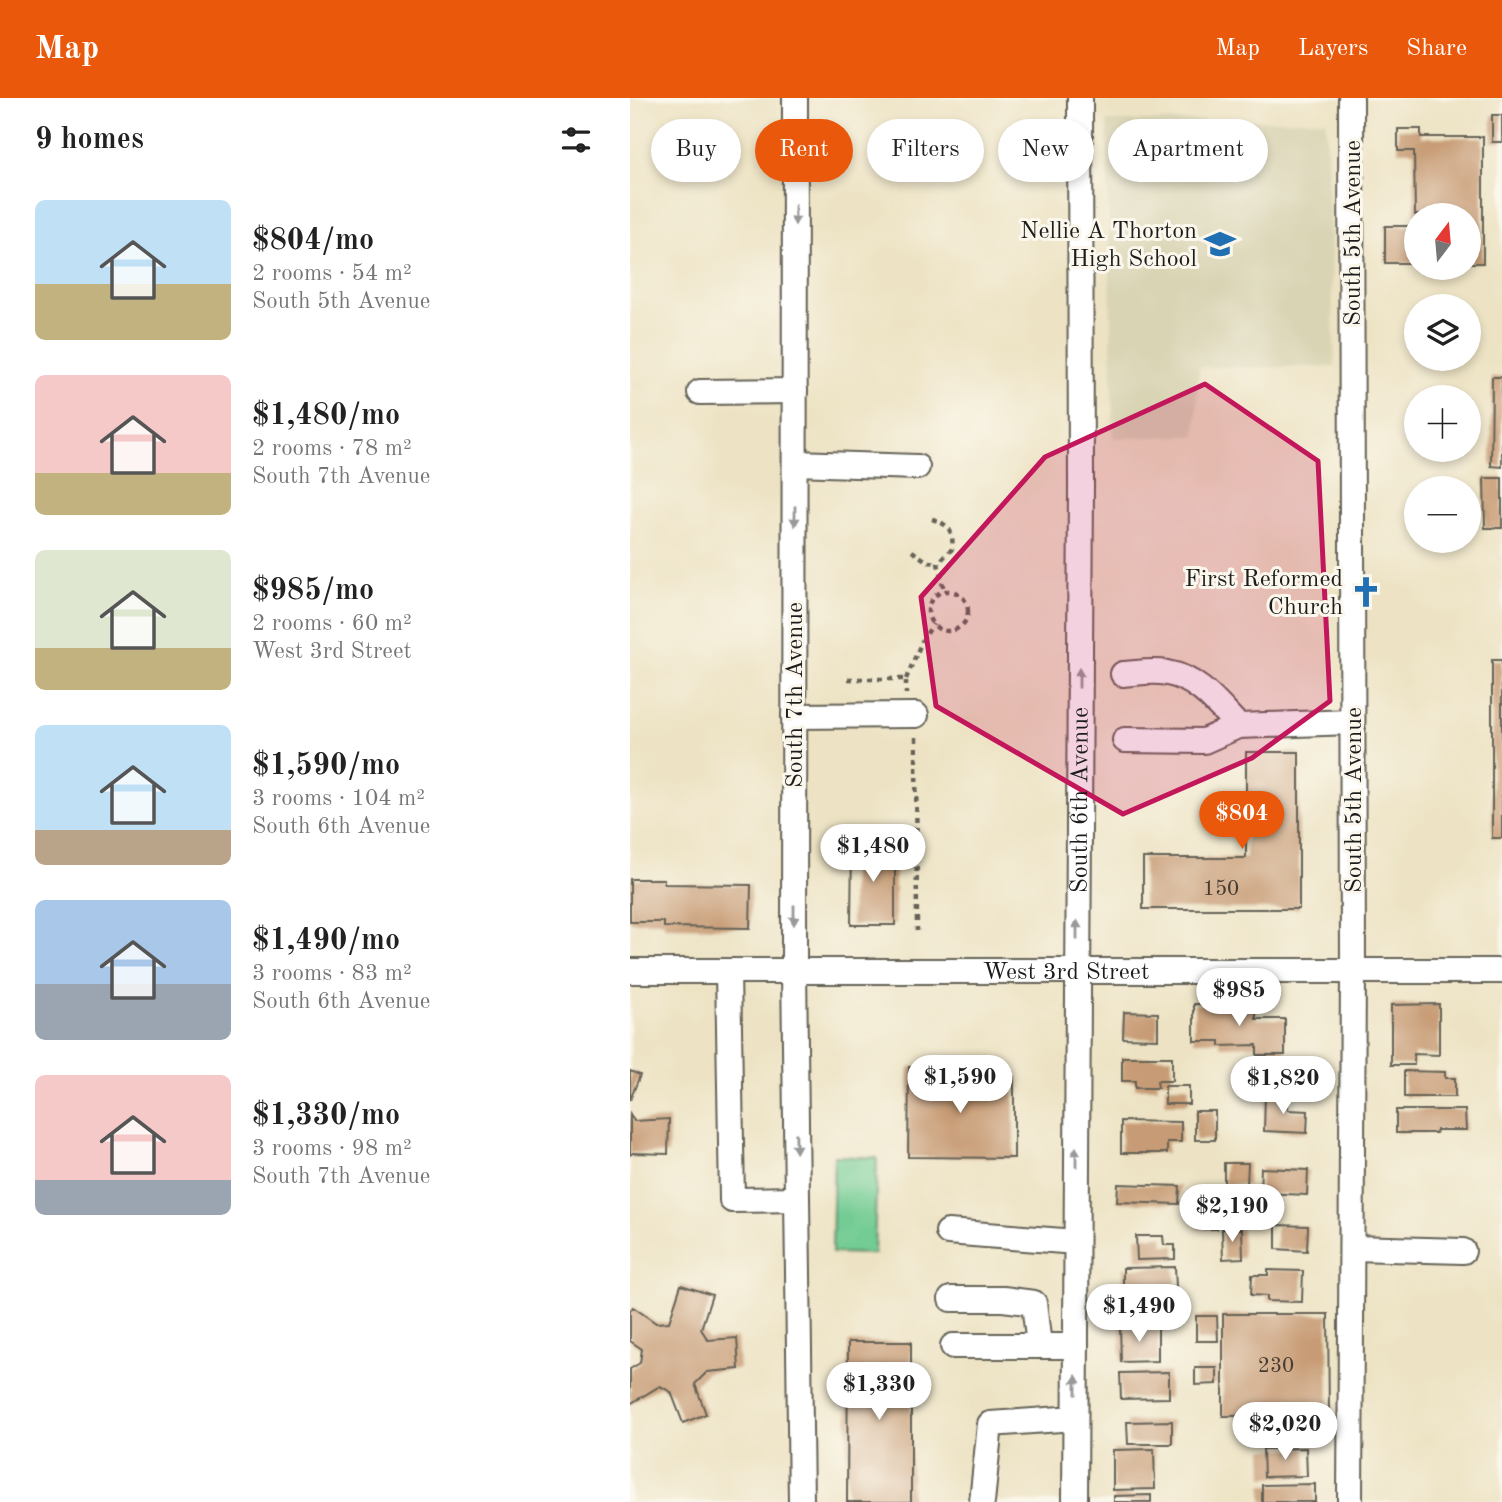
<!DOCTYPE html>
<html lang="en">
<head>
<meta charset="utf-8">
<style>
  :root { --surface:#fff; --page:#f2f2f2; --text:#222; --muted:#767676; --accent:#ea580c }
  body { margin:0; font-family:"Old Standard TT",serif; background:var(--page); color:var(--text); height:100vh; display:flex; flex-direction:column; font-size:26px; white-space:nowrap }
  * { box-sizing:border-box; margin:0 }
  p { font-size:23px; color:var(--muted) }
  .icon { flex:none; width:38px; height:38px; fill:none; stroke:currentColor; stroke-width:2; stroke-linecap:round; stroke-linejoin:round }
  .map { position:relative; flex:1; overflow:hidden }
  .details { display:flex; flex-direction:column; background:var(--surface); width:630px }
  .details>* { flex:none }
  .guide { position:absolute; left:21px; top:21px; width:665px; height:63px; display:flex; gap:14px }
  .needle { width:46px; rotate:16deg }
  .tools { position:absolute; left:774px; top:105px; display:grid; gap:14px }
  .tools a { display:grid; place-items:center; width:77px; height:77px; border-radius:50%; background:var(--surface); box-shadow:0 4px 10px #0003; font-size:35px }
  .price { position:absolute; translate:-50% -60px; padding:0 16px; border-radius:24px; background:#fff; color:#222; font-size:23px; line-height:46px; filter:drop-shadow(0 2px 4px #0008) }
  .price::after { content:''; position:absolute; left:50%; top:42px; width:21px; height:16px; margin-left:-10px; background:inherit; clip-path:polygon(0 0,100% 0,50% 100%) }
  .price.current { background:var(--accent); color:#fff }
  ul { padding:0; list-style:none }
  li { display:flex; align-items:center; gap:21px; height:175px; padding:0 35px }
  li span { display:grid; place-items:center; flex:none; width:196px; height:140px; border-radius:10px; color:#555 }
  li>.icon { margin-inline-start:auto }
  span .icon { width:84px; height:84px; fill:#fffc; stroke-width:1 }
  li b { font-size:30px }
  h2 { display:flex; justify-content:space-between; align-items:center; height:84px; padding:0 35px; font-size:30px }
  .tag { padding:0 24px; border-radius:32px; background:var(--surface); box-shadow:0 4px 10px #0003; font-size:24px; line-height:63px }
  .tag.current { background:var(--accent); color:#fff }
  header { display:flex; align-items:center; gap:42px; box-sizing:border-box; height:98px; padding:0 35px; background:var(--accent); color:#fff }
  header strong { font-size:33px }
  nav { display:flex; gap:38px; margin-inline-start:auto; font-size:24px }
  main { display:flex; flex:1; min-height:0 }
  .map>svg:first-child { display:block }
  .built { fill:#d9d4b4 }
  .green { fill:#72cc93; stroke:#477458; stroke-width:2 }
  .building { fill:#c79b74 }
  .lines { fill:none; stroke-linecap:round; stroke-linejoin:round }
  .minor-casing { stroke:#656257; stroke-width:28 }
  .path { stroke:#656257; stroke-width:4.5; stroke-dasharray:5 5; stroke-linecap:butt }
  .minor { stroke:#fff; stroke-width:24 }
  .oneway { fill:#999 }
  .marked { fill:#c2185b; fill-opacity:0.2; stroke:#c2185b; stroke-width:5; stroke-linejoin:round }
  .labels { text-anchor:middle; stroke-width:6; stroke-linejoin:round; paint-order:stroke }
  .number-label { font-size:21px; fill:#473c32 }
  .poi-label { font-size:24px; fill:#1c1c1c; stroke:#fbf7ec; text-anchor:end }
  .street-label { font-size:24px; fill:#1c1c1c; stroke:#fbf7ec }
</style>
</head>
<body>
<header>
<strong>Map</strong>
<nav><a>Map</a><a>Layers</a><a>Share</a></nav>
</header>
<main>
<section class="details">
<h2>9 homes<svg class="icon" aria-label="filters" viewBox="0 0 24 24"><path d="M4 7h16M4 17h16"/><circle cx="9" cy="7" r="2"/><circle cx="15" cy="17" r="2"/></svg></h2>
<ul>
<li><span style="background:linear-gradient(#bfe0f5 60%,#c2b280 0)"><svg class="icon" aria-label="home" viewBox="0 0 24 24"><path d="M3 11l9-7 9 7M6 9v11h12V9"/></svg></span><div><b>$804/mo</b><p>2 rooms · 54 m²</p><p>South 5th Avenue</p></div></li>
<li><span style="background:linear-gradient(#f6c9c9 70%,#c2b280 0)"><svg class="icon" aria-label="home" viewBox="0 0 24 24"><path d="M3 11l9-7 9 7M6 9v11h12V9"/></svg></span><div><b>$1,480/mo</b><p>2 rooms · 78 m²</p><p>South 7th Avenue</p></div></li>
<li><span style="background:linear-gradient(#dfe7d0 70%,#c2b280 0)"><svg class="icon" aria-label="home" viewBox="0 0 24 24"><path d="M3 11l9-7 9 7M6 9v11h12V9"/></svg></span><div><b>$985/mo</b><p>2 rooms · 60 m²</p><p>West 3rd Street</p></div></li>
<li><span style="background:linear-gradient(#bfe0f5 75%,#b9a48a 0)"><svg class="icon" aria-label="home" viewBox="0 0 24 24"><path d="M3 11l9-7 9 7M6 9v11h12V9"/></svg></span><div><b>$1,590/mo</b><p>3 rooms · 104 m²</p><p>South 6th Avenue</p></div></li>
<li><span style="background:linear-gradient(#a9c7e8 60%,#9aa5b1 0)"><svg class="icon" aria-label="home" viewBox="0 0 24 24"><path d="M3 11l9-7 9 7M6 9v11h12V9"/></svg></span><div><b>$1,490/mo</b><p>3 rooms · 83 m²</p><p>South 6th Avenue</p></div></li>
<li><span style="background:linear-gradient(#f6c9c9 75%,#9aa5b1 0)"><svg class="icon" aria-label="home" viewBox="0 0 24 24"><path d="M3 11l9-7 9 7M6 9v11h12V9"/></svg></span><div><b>$1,330/mo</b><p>3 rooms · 98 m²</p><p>South 7th Avenue</p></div></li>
</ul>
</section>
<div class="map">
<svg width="872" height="1404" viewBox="0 0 872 1404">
  <rect width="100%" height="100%" fill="#fbf7ec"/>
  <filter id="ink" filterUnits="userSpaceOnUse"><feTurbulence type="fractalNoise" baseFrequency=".0143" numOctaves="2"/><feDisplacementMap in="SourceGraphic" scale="14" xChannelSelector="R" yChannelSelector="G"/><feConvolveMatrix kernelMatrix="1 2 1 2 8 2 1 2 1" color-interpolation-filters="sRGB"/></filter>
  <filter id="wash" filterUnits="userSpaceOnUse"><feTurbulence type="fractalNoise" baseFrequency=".00686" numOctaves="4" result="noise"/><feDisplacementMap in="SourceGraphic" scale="28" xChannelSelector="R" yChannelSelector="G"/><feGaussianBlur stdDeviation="1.57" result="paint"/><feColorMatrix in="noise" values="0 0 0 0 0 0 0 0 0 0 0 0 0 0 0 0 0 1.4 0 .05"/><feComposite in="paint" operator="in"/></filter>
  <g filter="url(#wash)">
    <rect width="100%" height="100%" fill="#ede3c4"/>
    <polygon class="built" points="696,22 705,269 569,269 566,338 483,340 477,23"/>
    <polygon class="green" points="204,1058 247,1060 244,1156 202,1155"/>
    <g id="blocks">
      <g class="building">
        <rect x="862" y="17" width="10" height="27"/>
        <polygon points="768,31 791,31 791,39 853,39 853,165 838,165 838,117 785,117 784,53 768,53"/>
        <rect x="755" y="128" width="31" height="37"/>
        <polygon points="862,279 872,279 872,369 861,368"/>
        <polygon points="854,380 872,380 872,430 855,430"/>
        <rect x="862" y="562" width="10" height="178"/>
        <polygon points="616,654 669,654 669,811 513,811 513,760 616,760"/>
        <polygon points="222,745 265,745 265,827 221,827"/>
        <polygon points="0,781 34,781 34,786 121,787 120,830 34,829 34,824 0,824"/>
        <polygon points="564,906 626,907 626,921 655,921 655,957 627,957 627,947 590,948 590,943 564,943"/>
        <polygon points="809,906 809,957 784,956 784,967 761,967 761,907"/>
        <polygon points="494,914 528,915 528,941 493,940"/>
        <polygon points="492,959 542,959 542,983 527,983 528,990 505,990 505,983 492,983"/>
        <polygon points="279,969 317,970 317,978 384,979 384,1060 278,1059"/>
        <polygon points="0,973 10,977 0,1002"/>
        <polygon points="774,973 815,974 815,980 825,980 825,999 774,999"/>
        <rect x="535" y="988" width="24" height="18"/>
        <polygon points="635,996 658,997 658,1012 678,1013 677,1035 634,1033"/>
        <polygon points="766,1012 835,1012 836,1032 807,1032 806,1035 766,1035"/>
        <rect x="565" y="1013" width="20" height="29"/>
        <polygon points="0,1016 4,1023 39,1021 38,1056 3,1055 0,1057"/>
        <polygon points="491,1023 551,1024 551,1044 537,1044 537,1055 491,1055"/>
        <polygon points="594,1065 618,1065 617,1087 594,1086"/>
        <polygon points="631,1070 678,1072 677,1097 630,1095"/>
        <polygon points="488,1086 550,1088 549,1106 487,1104"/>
        <polygon points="569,1090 588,1091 587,1131 568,1131"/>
        <polygon points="646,1127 678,1128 677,1153 646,1151"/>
        <polygon points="592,1131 612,1131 613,1160 593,1161"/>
        <polygon points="506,1138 533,1138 534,1147 545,1147 545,1161 507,1162"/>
        <polygon points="545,1169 546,1189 493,1190 493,1170"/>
        <polygon points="638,1172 673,1173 672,1204 637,1203 637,1198 621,1197 622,1177 638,1177"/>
        <polygon points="51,1187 82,1197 71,1231 78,1242 107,1240 109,1271 77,1274 65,1286 76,1316 53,1325 41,1294 30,1288 0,1306 0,1271 10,1265 12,1251 0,1243 0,1213 3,1209 26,1225 39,1224"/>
        <polygon points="495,1193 547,1193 547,1210 495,1211"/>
        <polygon points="593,1216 698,1216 699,1317 593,1318"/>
        <polygon points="566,1218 587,1218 588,1243 566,1243"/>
        <polygon points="490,1228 528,1228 528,1263 491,1264"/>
        <polygon points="218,1244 281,1244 281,1404 217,1404"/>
        <polygon points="565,1270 587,1270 587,1286 565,1287"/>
        <polygon points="539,1274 539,1300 491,1301 490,1275"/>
        <polygon points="542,1323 542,1346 498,1346 497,1324"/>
        <polygon points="676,1350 677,1378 634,1379 633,1351"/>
        <polygon points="524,1351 525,1391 483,1392 483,1352"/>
        <polygon points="685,1386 685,1404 632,1404 632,1387"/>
        <polygon points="521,1397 521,1404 484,1404 484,1398"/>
      </g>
    </g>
  </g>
  <g filter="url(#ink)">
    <use href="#blocks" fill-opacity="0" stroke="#656257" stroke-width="2"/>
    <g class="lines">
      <defs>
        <g id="minor">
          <polyline points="165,0 164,872 171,1404"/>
          <polyline points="70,294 165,293"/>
          <polyline points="165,365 287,369"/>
          <path d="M 493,576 C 507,575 524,572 537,575 C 568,580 588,607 608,628"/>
          <polyline points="164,618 286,617"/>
          <polyline points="495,642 574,643 608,628 722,624"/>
          <path id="s1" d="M 0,873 L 872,873"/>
          <polyline points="98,873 102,1102 167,1101"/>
          <polyline points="318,1134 446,1144"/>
          <polyline points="722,1150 833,1153"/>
          <polyline points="321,1201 373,1201 404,1205 409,1248"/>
          <polyline points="323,1248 446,1248"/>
          <polyline points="352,1404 360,1326 445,1320"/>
          <path id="s2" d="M 445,1404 L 451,387 L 450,0"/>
          <polyline points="720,1404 723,874 721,0"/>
        </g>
      </defs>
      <use href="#minor" class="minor-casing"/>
      <g class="path">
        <path d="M 302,421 C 319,426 324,434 322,451 L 308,465 L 314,493"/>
        <polyline points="282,453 298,464 308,465"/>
        <circle cx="318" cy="513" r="20"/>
        <polyline points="218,581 276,581 276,596"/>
        <polyline points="276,581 292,543 303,526"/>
        <polyline points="286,639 287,833"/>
      </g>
      <use href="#minor" class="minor"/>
    </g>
    <defs><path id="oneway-solid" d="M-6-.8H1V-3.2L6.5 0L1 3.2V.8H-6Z" transform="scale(1.75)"/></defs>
    <g class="oneway">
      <use href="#oneway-solid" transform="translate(165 117) rotate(90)"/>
      <use href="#oneway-solid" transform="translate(165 418) rotate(90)"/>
      <use href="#oneway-solid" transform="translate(449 580) rotate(-90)"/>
      <use href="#oneway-solid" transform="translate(164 817) rotate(90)"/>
      <use href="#oneway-solid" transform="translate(447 832) rotate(-90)"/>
      <use href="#oneway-solid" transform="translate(166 1045) rotate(89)"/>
      <use href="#oneway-solid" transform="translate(446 1059) rotate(-90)"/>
      <use href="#oneway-solid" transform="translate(446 1287) rotate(-90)"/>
    </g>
  </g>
  <path class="marked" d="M 575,286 L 688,363 L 700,603 L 622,660 L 493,716 L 306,608 L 291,499 L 415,359 Z"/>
  <defs>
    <symbol id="school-bare" viewBox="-9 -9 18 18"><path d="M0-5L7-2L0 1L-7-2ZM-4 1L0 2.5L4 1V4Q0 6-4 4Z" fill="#1f6fb2" stroke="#fbf7ec" stroke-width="2.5" paint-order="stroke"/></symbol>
    <symbol id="church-bare" viewBox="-9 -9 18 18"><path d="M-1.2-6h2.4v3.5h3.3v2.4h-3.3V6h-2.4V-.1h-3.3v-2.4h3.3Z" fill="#1f6fb2" stroke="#fbf7ec" stroke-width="2.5" paint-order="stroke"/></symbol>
  </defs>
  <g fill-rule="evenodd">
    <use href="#school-bare" x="568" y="124" width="44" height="44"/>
    <use href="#church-bare" x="714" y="472" width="44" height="44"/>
  </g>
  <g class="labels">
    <g class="number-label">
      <text x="591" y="797">150</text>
      <text x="646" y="1274">230</text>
    </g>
    <g class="poi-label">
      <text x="567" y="140">Nellie A Thorton<tspan x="567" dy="28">High School</tspan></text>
      <text x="713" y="488">First Reformed<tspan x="713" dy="28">Church</tspan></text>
    </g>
    <g class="street-label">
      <text transform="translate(722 135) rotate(-90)" y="8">South 5th Avenue</text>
      <text transform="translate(164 597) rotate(-90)" y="8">South 7th Avenue</text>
      <text dy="8" stroke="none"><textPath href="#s2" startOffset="702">South 6th Avenue</textPath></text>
      <text transform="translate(723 702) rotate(-90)" y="8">South 5th Avenue</text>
      <text dy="8" stroke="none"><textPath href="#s1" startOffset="436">West 3rd Street</textPath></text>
    </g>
  </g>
</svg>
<div class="tools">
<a><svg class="needle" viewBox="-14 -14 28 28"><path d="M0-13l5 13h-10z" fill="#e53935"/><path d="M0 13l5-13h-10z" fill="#767676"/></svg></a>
<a><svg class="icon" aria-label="layers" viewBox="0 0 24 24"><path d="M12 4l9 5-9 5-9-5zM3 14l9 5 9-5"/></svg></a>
<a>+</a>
<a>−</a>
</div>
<b class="price current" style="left:612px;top:753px">$804</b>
<b class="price" style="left:243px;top:786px">$1,480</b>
<b class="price" style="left:609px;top:930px">$985</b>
<b class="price" style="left:330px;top:1017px">$1,590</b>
<b class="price" style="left:653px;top:1018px">$1,820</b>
<b class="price" style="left:602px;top:1146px">$2,190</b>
<b class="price" style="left:509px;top:1246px">$1,490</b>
<b class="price" style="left:249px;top:1324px">$1,330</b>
<b class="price" style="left:655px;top:1364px">$2,020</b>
<div class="guide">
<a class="tag">Buy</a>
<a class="tag current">Rent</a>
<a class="tag">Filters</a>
<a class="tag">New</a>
<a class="tag">Apartment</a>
</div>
</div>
</main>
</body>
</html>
